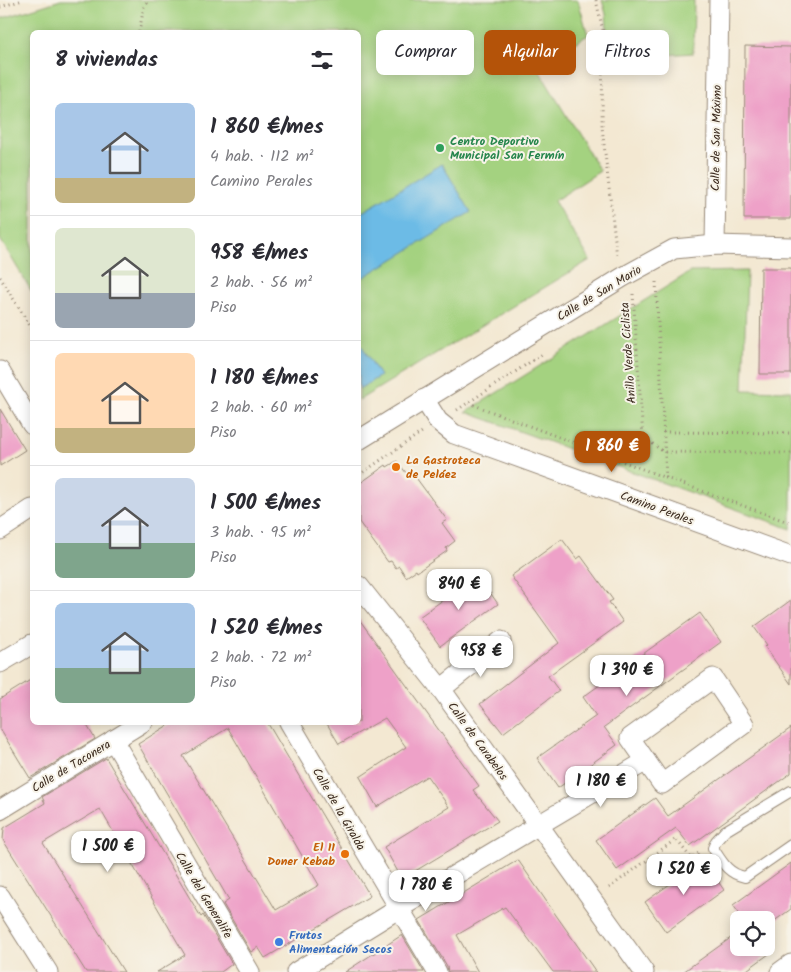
<!DOCTYPE html>
<html lang="es">
<head>
<meta charset="utf-8">
<style>
  :root { --surface:#fff; --page:#f7f7f7; --text:#2b2b33; --muted:#7c7c81; --line:#e1e1e2; --accent:#b45309 }
  body { margin:0; font-family:Kalam,sans-serif; background:var(--page); color:var(--text); height:100vh; display:flex; flex-direction:column; font-size:19px; white-space:nowrap }
  * { box-sizing:border-box; margin:0 }
  p { font-size:16px; color:var(--muted) }
  .icon { flex:none; width:28px; height:28px; fill:none; stroke:currentColor; stroke-width:2; stroke-linecap:round; stroke-linejoin:round }
  .map { position:relative; flex:1; overflow:hidden }
  .side { position:absolute; left:30px; top:30px; width:331px; height:695px; display:flex; flex-direction:column; background:var(--surface); border-radius:8px; box-shadow:0 2px 12px #0003 }
  .side>* { flex:none }
  .hud { position:absolute; left:376px; top:30px; width:339px; height:45px; display:flex; gap:10px }
  .fabs { position:absolute; left:730px; top:911px; display:grid; gap:10px }
  .fabs a { display:grid; place-items:center; width:45px; height:45px; border-radius:8px; background:var(--surface); box-shadow:0 2px 12px #0003; font-size:25px }
  .price { position:absolute; translate:-50% -42px; padding:0 11px; border-radius:10px; background:#fff; color:#222; font-size:16px; line-height:32px; filter:drop-shadow(0 1px 2px #0008) }
  .price::after { content:''; position:absolute; left:50%; top:30px; width:15px; height:11px; margin-left:-8px; background:inherit; clip-path:polygon(0 0,100% 0,50% 100%) }
  .price.selected { background:var(--accent); color:#fff }
  ul { padding:0; list-style:none }
  li { display:flex; align-items:center; gap:15px; height:125px; padding:0 25px }
  li+li { border-top:1px solid var(--line) }
  li span { display:grid; place-items:center; flex:none; width:140px; height:100px; border-radius:8px; color:#555 }
  li>.icon { margin-inline-start:auto }
  span .icon { width:60px; height:60px; fill:#fffc; stroke-width:1 }
  li b { font-size:21px }
  h2 { display:flex; justify-content:space-between; align-items:center; height:60px; padding:0 25px; font-size:21px }
  .pill { padding:0 18px; border-radius:8px; background:var(--surface); box-shadow:0 2px 12px #0003; font-size:18px; line-height:45px }
  .pill.selected { background:var(--accent); color:#fff }
  .map>svg:first-child { display:block }
  .green { fill:#a4d280; stroke:#707e4f }
  .water { fill:#6cbbe6; stroke:#547282 }
  .building { fill:#eea1c8; fill-rule:evenodd }
  .lines { fill:none; stroke-linecap:round; stroke-linejoin:round }
  .lane-casing { stroke:#978978; stroke-width:12 }
  .street-casing { stroke:#978978; stroke-width:21 }
  .path { stroke:#978978; stroke-width:3; stroke-dasharray:1 4; stroke-linecap:butt }
  .lane { stroke:#fff; stroke-width:10 }
  .street { stroke:#fff; stroke-width:19 }
  .leisure-dot { fill:#2e9e5b; stroke:#f7f3e8; stroke-width:2 }
  .food-dot { fill:#e8710a; stroke:#f7f3e8; stroke-width:2 }
  .shop-dot { fill:#3f7fe0; stroke:#f7f3e8; stroke-width:2 }
  .labels { text-anchor:middle; stroke-width:4; stroke-linejoin:round; paint-order:stroke }
  .street-label { font-size:12px; fill:#3b2a1e; stroke:#f7f3e8 }
  .leisure-label { font-size:12px; font-weight:bold; fill:#27864d; stroke:#f7f3e8; text-anchor:start }
  .food-label { font-size:12px; font-weight:bold; fill:#c56008; stroke:#f7f3e8; text-anchor:start }
  .shop-label { font-size:12px; font-weight:bold; fill:#366cbe; stroke:#f7f3e8; text-anchor:start }
</style>
</head>
<body>
<div class="map">
<svg width="791" height="972" viewBox="0 0 791 972">
  <rect width="100%" height="100%" fill="#f7f3e8"/>
  <filter id="ink" filterUnits="userSpaceOnUse"><feTurbulence type="fractalNoise" baseFrequency=".02" numOctaves="2"/><feDisplacementMap in="SourceGraphic" scale="10" xChannelSelector="R" yChannelSelector="G"/><feConvolveMatrix kernelMatrix="1 2 1 2 8 2 1 2 1" color-interpolation-filters="sRGB"/></filter>
  <filter id="wash" filterUnits="userSpaceOnUse"><feTurbulence type="fractalNoise" baseFrequency=".0096" numOctaves="4" result="noise"/><feDisplacementMap in="SourceGraphic" scale="20" xChannelSelector="R" yChannelSelector="G"/><feGaussianBlur stdDeviation="1.12" result="paint"/><feColorMatrix in="noise" values="0 0 0 0 0 0 0 0 0 0 0 0 0 0 0 0 0 1.4 0 .05"/><feComposite in="paint" operator="in"/></filter>
  <g filter="url(#wash)">
    <rect width="100%" height="100%" fill="#f3e8d2"/>
    <g class="green">
      <polygon points="61,0 578,0 588,35 537,67 600,171 554,201 590,260 359,400 359,32 32,32 32,292 0,239 0,19"/>
      <polygon points="602,0 694,0 693,53 609,59 606,14"/>
      <polygon points="747,271 743,390 791,391 791,529 466,412 690,272"/>
    </g>
    <g class="water">
      <polygon points="442,164 471,212 359,280 359,214"/>
      <polygon points="359,341 380,376 359,389"/>
    </g>
    <g id="blocks">
      <g class="building">
        <polygon points="745,46 791,47 791,219 744,219"/>
        <polygon points="761,268 791,268 791,374 760,374"/>
        <polygon points="0,409 25,450 0,466"/>
        <polygon points="397,461 410,478 414,475 447,520 442,523 455,541 446,548 447,551 417,572 416,570 406,577 399,566 396,568 391,561 388,562 359,522 359,484 386,465 387,467"/>
        <polygon points="562,539 577,559 581,556 613,600 609,602 623,622 548,676 559,691 503,733 480,704 559,643 511,576"/>
        <polygon points="478,575 498,604 440,646 419,617"/>
        <polygon points="791,600 791,684 765,647 767,645 754,627"/>
        <polygon points="700,613 721,642 604,727 617,745 558,788 537,758 596,716 583,697"/>
        <polygon points="359,619 479,786 473,790 498,821 402,879 384,847 449,807 427,776 377,807 360,777 406,747 385,718 339,744 326,722 359,722"/>
        <polygon points="32,679 32,722 85,722 95,739 30,778 0,729 0,699"/>
        <path d="M 173,722 L 267,722 L 370,896 L 265,958 L 258,947 L 251,952 L 223,904 L 229,900 L 138,744 ZM 228,728 L 319,885 L 276,910 L 183,756 Z"/>
        <polygon points="791,728 791,773 690,846 676,828 617,870 596,840 655,798 668,816"/>
        <polygon points="106,758 201,917 203,915 232,964 221,972 157,972 185,955 100,809 43,843 124,972 86,972 3,840 4,828 45,803 42,797"/>
        <polygon points="518,860 551,908 596,972 553,972 505,907 457,935 478,972 448,972 447,966 419,920"/>
        <polygon points="703,860 724,890 666,932 645,902"/>
        <polygon points="791,863 791,909 766,927 766,920 744,920 733,905"/>
        <polygon points="739,932 739,948 764,948 769,954 744,972 683,972"/>
        <polygon points="402,935 424,972 345,972"/>
      </g>
    </g>
  </g>
  <g filter="url(#ink)">
    <use href="#blocks" fill-opacity="0" stroke="#978978" stroke-width="1"/>
    <g class="lines">
      <defs>
        <path id="lane" d="M 791,791 L 725,831 L 716,841 L 713,848 C 722,862 728,874 745,877 L 791,845"/>
        <g id="street">
          <polyline points="715,245 719,0"/>
          <polyline points="0,371 32,425"/>
          <polyline points="424,399 438,421 454,434 791,556"/>
          <polyline points="359,440 623,277 674,249 715,245 791,247"/>
          <polyline points="0,530 32,509"/>
          <polyline points="359,586 441,689 644,972"/>
          <polyline points="0,663 32,644"/>
          <polygon points="713,678 744,724 662,784 630,738"/>
          <polyline points="441,689 501,641"/>
          <polyline points="289,722 437,972"/>
          <polyline points="113,740 250,972"/>
          <polyline points="0,810 143,722"/>
          <polyline points="0,896 48,972"/>
          <polyline points="296,972 398,909 646,761"/>
          <polyline points="780,972 791,964"/>
        </g>
      </defs>
      <use href="#lane" class="lane-casing"/>
      <use href="#street" class="street-casing"/>
      <g class="path">
        <polyline points="596,0 603,31 602,127 617,257"/>
        <polyline points="0,7 23,0"/>
        <polyline points="139,32 144,7 148,0"/>
        <polyline points="0,277 32,329"/>
        <polyline points="656,282 666,478"/>
        <polyline points="633,294 643,437 664,452 791,453"/>
        <polyline points="469,403 666,478 791,523"/>
        <polyline points="457,410 544,353"/>
        <polyline points="663,432 791,433"/>
        <polyline points="359,475 422,432"/>
        <polyline points="609,888 676,839 691,858 699,853"/>
      </g>
      <use href="#lane" class="lane"/>
      <use href="#street" class="street"/>
    </g>
  </g>
  <circle class="leisure-dot" cx="440" cy="148" r="5"/>
  <g class="food-dot">
    <circle cx="396" cy="467" r="5"/>
    <circle cx="345" cy="854" r="5"/>
  </g>
  <circle class="shop-dot" cx="279" cy="942" r="5"/>
  <g class="labels">
    <g class="street-label">
      <text transform="translate(716 138) rotate(-89)" y="4">Calle de San Máximo</text>
      <text transform="translate(599 293) rotate(-31)" y="4">Calle de San Mario</text>
      <text transform="translate(628 353) rotate(-94)" y="4">Anillo Verde Ciclista</text>
      <text transform="translate(657 508) rotate(20)" y="4">Camino Perales</text>
      <text transform="translate(478 741) rotate(54)" y="4">Calle de Carabelos</text>
      <text transform="translate(71 766) rotate(-31)" y="4">Calle de Taconera</text>
      <text transform="translate(339 809) rotate(60)" y="4">Calle de la Giralda</text>
      <text transform="translate(204 895) rotate(59)" y="4">Calle del Generalife</text>
    </g>
    <g class="leisure-label">
      <text x="450" y="145">Centro Deportivo<tspan x="450" dy="14">Municipal San Fermín</tspan></text>
    </g>
    <g class="food-label">
      <text x="406" y="464">La Gastroteca<tspan x="406" dy="14">de Peláez</tspan></text>
      <text x="335" y="851" text-anchor="end">El 11<tspan x="335" dy="14">Doner Kebab</tspan></text>
    </g>
    <g class="shop-label">
      <text x="289" y="939">Frutos<tspan x="289" dy="14">Alimentación Secos</tspan></text>
    </g>
  </g>
</svg>
<div class="fabs">
<a><svg class="icon" aria-label="locate" viewBox="0 0 24 24"><circle cx="12" cy="12" r="6"/><path d="M12 2v4M12 18v4M2 12h4M18 12h4"/></svg></a>
</div>
<b class="price selected" style="left:612px;top:473px">1 860 €</b>
<b class="price" style="left:459px;top:611px">840 €</b>
<b class="price" style="left:481px;top:678px">958 €</b>
<b class="price" style="left:627px;top:697px">1 390 €</b>
<b class="price" style="left:601px;top:808px">1 180 €</b>
<b class="price" style="left:108px;top:873px">1 500 €</b>
<b class="price" style="left:684px;top:896px">1 520 €</b>
<b class="price" style="left:426px;top:912px">1 780 €</b>
<div class="hud">
<a class="pill">Comprar</a>
<a class="pill selected">Alquilar</a>
<a class="pill">Filtros</a>
</div>
<section class="side">
<h2>8 viviendas<svg class="icon" aria-label="filters" viewBox="0 0 24 24"><path d="M4 7h16M4 17h16"/><circle cx="9" cy="7" r="2"/><circle cx="15" cy="17" r="2"/></svg></h2>
<ul>
<li><span style="background:linear-gradient(#a9c7e8 75%,#c2b280 0)"><svg class="icon" aria-label="home" viewBox="0 0 24 24"><path d="M3 11l9-7 9 7M6 9v11h12V9"/></svg></span><div><b>1 860 €/mes</b><p>4 hab. · 112 m²</p><p>Camino Perales</p></div></li>
<li><span style="background:linear-gradient(#dfe7d0 65%,#9aa5b1 0)"><svg class="icon" aria-label="home" viewBox="0 0 24 24"><path d="M3 11l9-7 9 7M6 9v11h12V9"/></svg></span><div><b>958 €/mes</b><p>2 hab. · 56 m²</p><p>Piso</p></div></li>
<li><span style="background:linear-gradient(#ffd9b3 75%,#c2b280 0)"><svg class="icon" aria-label="home" viewBox="0 0 24 24"><path d="M3 11l9-7 9 7M6 9v11h12V9"/></svg></span><div><b>1 180 €/mes</b><p>2 hab. · 60 m²</p><p>Piso</p></div></li>
<li><span style="background:linear-gradient(#c9d6e8 65%,#7fa58c 0)"><svg class="icon" aria-label="home" viewBox="0 0 24 24"><path d="M3 11l9-7 9 7M6 9v11h12V9"/></svg></span><div><b>1 500 €/mes</b><p>3 hab. · 95 m²</p><p>Piso</p></div></li>
<li><span style="background:linear-gradient(#a9c7e8 65%,#7fa58c 0)"><svg class="icon" aria-label="home" viewBox="0 0 24 24"><path d="M3 11l9-7 9 7M6 9v11h12V9"/></svg></span><div><b>1 520 €/mes</b><p>2 hab. · 72 m²</p><p>Piso</p></div></li>
</ul>
</section>
</div>
</body>
</html>
